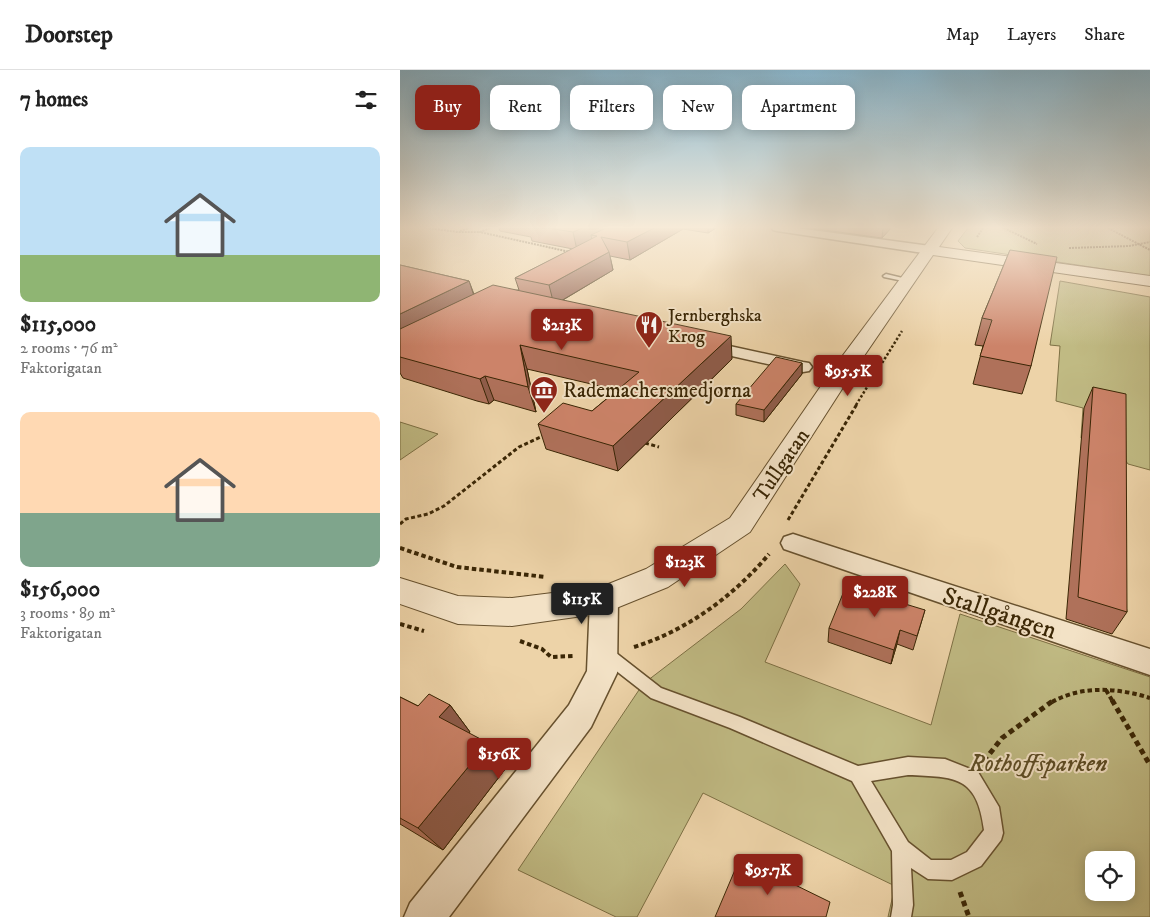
<!DOCTYPE html>
<html lang="en">
<head>
<meta charset="utf-8">
<style>
  :root { --surface:#fff; --page:#f2f2f2; --text:#222; --muted:#767676; --line:#e0e0e0; --accent:#8f2418 }
  body { margin:0; font-family:"IM FELL DW Pica",serif; background:var(--page); color:var(--text); height:100vh; display:flex; flex-direction:column; font-size:19px; white-space:nowrap }
  * { box-sizing:border-box; margin:0 }
  p { font-size:16px; color:var(--muted) }
  .icon { flex:none; width:28px; height:28px; fill:none; stroke:currentColor; stroke-width:2; stroke-linecap:round; stroke-linejoin:round }
  .map { position:relative; flex:1; overflow:hidden }
  .side { display:flex; flex-direction:column; background:var(--surface); width:400px }
  .side>* { flex:none }
  .guide { position:absolute; left:15px; top:15px; width:475px; height:45px; display:flex; gap:10px }
  .controls { position:absolute; left:685px; top:781px; display:grid; gap:10px }
  .controls a { display:grid; place-items:center; width:50px; height:50px; border-radius:10px; background:var(--surface); box-shadow:0 2px 12px #0003; font-size:25px }
  .price { position:absolute; translate:-50% -42px; padding:0 11px; border-radius:5px; background:var(--accent); color:#fff; font-size:16px; line-height:32px; filter:drop-shadow(0 1px 2px #0008) }
  .price::after { content:''; position:absolute; left:50%; top:30px; width:15px; height:11px; margin-left:-8px; background:inherit; clip-path:polygon(0 0,100% 0,50% 100%) }
  .price.selected { background:#222; color:#fff }
  ul { padding:0; list-style:none }
  li { display:grid; align-content:center; gap:10px; height:265px; padding:0 20px }
  li span { display:grid; place-items:center; height:155px; border-radius:10px; color:#555 }
  li>.icon { margin-inline-start:auto }
  span .icon { width:90px; height:90px; fill:#fffc; stroke-width:1 }
  li b { font-size:21px }
  h2 { display:flex; justify-content:space-between; align-items:center; height:60px; padding:0 20px; font-size:21px }
  .tag { padding:0 18px; border-radius:10px; background:var(--surface); box-shadow:0 2px 12px #0003; font-size:18px; line-height:45px }
  .tag.selected { background:var(--accent); color:#fff }
  header { display:flex; align-items:center; gap:30px; box-sizing:border-box; height:70px; padding:0 25px; background:var(--surface); border-bottom:1px solid var(--line) }
  header strong { font-size:24px }
  nav { display:flex; gap:28px; margin-inline-start:auto; font-size:18px }
  main { display:flex; flex:1; min-height:0 }
  .map>svg:first-child { display:block }
  .green { fill:#c0ba83; stroke:#7d7044; fill-rule:evenodd }
  .lines { fill:none; stroke-linecap:round; stroke-linejoin:round }
  .service-casing { stroke:#67512e; stroke-width:3 }
  .minor-casing { stroke:#67512e; stroke-width:3 }
  .tertiary-casing { stroke:#67512e; stroke-width:2 }
  .path-far4 { stroke:#3a2605; stroke-width:2; stroke-dasharray:2 1; stroke-linecap:butt }
  .path-far3 { stroke:#3a2605; stroke-width:2.5; stroke-dasharray:2.5 2; stroke-linecap:butt }
  .path-far2 { stroke:#3a2605; stroke-width:3; stroke-dasharray:4 2.5; stroke-linecap:butt }
  .path-far1 { stroke:#3a2605; stroke-width:4; stroke-dasharray:4.5 3; stroke-linecap:butt }
  .path { stroke:#3a2605; stroke-width:5; stroke-dasharray:5.5 4; stroke-linecap:butt }
  .service { fill:#f3e2c6; fill-rule:evenodd }
  .minor { fill:#f3e2c6; fill-rule:evenodd }
  .tertiary { fill:#f3e2c6; fill-rule:evenodd }
  .wall { fill:#af715a; stroke:#3a2605 }
  .shaded-wall { fill:#8f5c4a; stroke:#3a2605 }
  .building { fill:#cc8369; stroke:#3a2605 }
  .labels { text-anchor:middle; stroke-width:4; stroke-linejoin:round; paint-order:stroke }
  .far-poi-label { font-size:18px; fill:#3a2605; stroke:#f3e2c6; text-anchor:start }
  .poi-label { font-size:21px; fill:#3a2605; stroke:#f3e2c6; text-anchor:start }
  .street-label { font-size:21px; fill:#3a2605; stroke:#f3e2c6 }
  .near-street-label { font-size:25px; fill:#3a2605; stroke:#f3e2c6 }
  .near-park-label { font-size:25px; font-style:italic; fill:#5c4b24; stroke:#f3e2c6 }
</style>
</head>
<body>
<header>
<strong>Doorstep</strong>
<nav><a>Map</a><a>Layers</a><a>Share</a></nav>
</header>
<main>
<section class="side">
<h2>7 homes<svg class="icon" aria-label="filters" viewBox="0 0 24 24"><path d="M4 7h16M4 17h16"/><circle cx="9" cy="7" r="2"/><circle cx="15" cy="17" r="2"/></svg></h2>
<ul>
<li><span style="background:linear-gradient(#bfe0f5 70%,#8fb573 0)"><svg class="icon" aria-label="home" viewBox="0 0 24 24"><path d="M3 11l9-7 9 7M6 9v11h12V9"/></svg></span><div><b>$115,000</b><p>2 rooms · 76 m²</p><p>Faktorigatan</p></div></li>
<li><span style="background:linear-gradient(#ffd9b3 65%,#7fa58c 0)"><svg class="icon" aria-label="home" viewBox="0 0 24 24"><path d="M3 11l9-7 9 7M6 9v11h12V9"/></svg></span><div><b>$156,000</b><p>3 rooms · 89 m²</p><p>Faktorigatan</p></div></li>
</ul>
</section>
<div class="map">
<svg width="750" height="847" viewBox="0 0 750 847">
  <rect width="100%" height="100%" fill="#edd3a8"/>
  <filter id="stains"><feTurbulence type="fractalNoise" baseFrequency=".004" numOctaves="4"/><feColorMatrix values="0 0 0 0 .2 0 0 0 0 .09 0 0 0 0 .02 0 0 0 .5 -.17"/></filter>
  <radialGradient id="worn" r=".72"><stop offset=".6" stop-color="#630" stop-opacity="0"/><stop offset="1" stop-color="#630" stop-opacity=".3"/></radialGradient>
  <g class="green">
    <polygon points="568,158 750,158 750,206 565,178 558,171"/>
    <polygon points="660,211 750,227 750,400 728,394 715,375 681,368 683,338 656,331 660,276 650,275"/>
    <polygon points="0,352 38,364 0,390"/>
    <path d="M 385,494 L 400,514 L 365,592 L 531,655 L 560,544 L 750,607 L 750,847 L 488,847 L 495,816 L 303,723 L 237,847 L 216,847 L 118,800 L 243,614 L 341,539 ZM 694,790 L 726,790 L 726,822 L 694,822 Z"/>
  </g>
  <g class="lines">
    <defs>
      <g id="service">
        <polygon points="486,204 511,210 508,212 484,207 483,206"/>
        <path d="M 206,578 L 211,579 L 261,618 L 340,647 L 458,696 L 508,687 L 545,689 L 578,702 L 599,737 L 603,763 L 601,770 L 581,796 L 552,810 L 528,809 L 511,798 L 513,835 L 511,847 L 491,847 L 493,835 L 492,781 L 452,711 L 330,658 L 251,628 L 201,589 L 199,584 L 201,579 ZM 508,705 C 556,707 577,706 584,760 L 567,782 L 551,790 L 531,790 L 508,772 L 471,711 Z"/>
      </g>
      <g id="minor">
        <polygon points="372,158 397,158 530,176 536,180 530,184 377,161 373,160"/>
        <polygon points="302,270 403,292 409,293 412,297 409,301 403,302 296,278 294,275 296,272"/>
        <polygon points="393,464 750,579 750,605 384,479 381,473 384,467"/>
        <polygon points="204,519 214,522 218,530 217,603 191,657 49,847 4,847 10,833 169,635 187,601 190,530 194,522"/>
      </g>
      <polygon id="tertiary" points="538,158 552,158 539,177 750,206 750,216 533,185 451,305 350,462 268,517 204,543 112,556 58,554 0,534 0,508 58,526 112,528 201,517 246,499 330,448 432,300"/>
    </defs>
    <use href="#service" class="service-casing"/>
    <use href="#minor" class="minor-casing"/>
    <use href="#tertiary" class="tertiary-casing"/>
    <g class="path-far4">
      <polyline points="29,158 58,162 80,162"/>
      <polyline points="90,158 80,162 170,182"/>
      <polyline points="604,158 637,174"/>
      <polyline points="708,158 750,180"/>
      <polyline points="60,161 69,158"/>
      <polyline points="577,167 583,158"/>
      <polyline points="669,178 729,176 750,172"/>
    </g>
    <g class="path-far3">
      <polyline points="299,318 320,323"/>
      <polyline points="456,335 502,261"/>
    </g>
    <g class="path-far2">
      <polyline points="245,373 259,377"/>
      <polyline points="388,450 457,334"/>
      <polyline points="0,454 6,449 28,444 44,436 119,377 145,365"/>
    </g>
    <g class="path-far1">
      <polyline points="0,478 57,497 146,507"/>
      <polyline points="0,554 24,561"/>
      <polyline points="120,571 142,579 151,587 173,586"/>
      <path d="M 234,577 C 286,561 334,526 369,484"/>
      <polyline points="706,620 713,632"/>
      <path d="M 652,632 C 682,615 719,618 750,628"/>
    </g>
    <g class="path">
      <polyline points="712,630 750,695"/>
      <polyline points="584,691 602,668 654,630"/>
      <polyline points="560,822 569,847"/>
    </g>
    <use href="#service" class="service"/>
    <use href="#minor" class="minor"/>
    <use href="#tertiary" class="tertiary"/>
  </g>
  <g class="wall">
    <polygon points="99,158 316,158 308,163 283,159 230,190 210,186 213,200 163,230 332,289 218,401 146,379 138,354 192,341 217,320 127,299 136,342 94,330 89,334 77,331 3,308 0,303 0,195 69,211 74,224 119,220 115,208 173,179 132,171 131,167 100,161"/>
    <polygon points="410,158 491,158 482,168"/>
    <polygon points="610,180 631,296 622,324 573,314 583,276 575,275 582,248"/>
    <polygon points="402,293 402,304 364,352 336,345 336,334"/>
    <polygon points="693,317 727,542 712,564 666,549 684,338"/>
    <polygon points="525,540 513,580 497,574 491,594 428,572 429,558"/>
    <polygon points="0,627 18,636 50,635 70,662 69,663 106,698 43,780 0,754"/>
  </g>
  <g class="shaded-wall">
    <polygon points="182,158 219,158 197,166 191,165 192,171 177,180 173,162"/>
    <polygon points="254,158 283,158 283,159 230,190 227,172"/>
    <polygon points="308,158 316,158 308,163"/>
    <polygon points="483,158 491,158 482,168"/>
    <polygon points="209,182 213,200 154,235 149,215"/>
    <polygon points="69,211 76,232 0,272 0,244"/>
    <polygon points="331,266 332,289 218,401 213,376"/>
    <polygon points="120,275 127,299 136,342 128,317"/>
    <polygon points="402,293 402,304 364,352 364,340"/>
    <polygon points="85,306 94,330 89,334 80,309"/>
    <polygon points="500,560 497,574 491,594 494,580"/>
    <polygon points="50,635 70,662 60,674 39,647"/>
    <polygon points="88,673 106,698 43,780 18,758"/>
  </g>
  <g class="building">
    <polygon points="148,158 182,158 173,162"/>
    <polygon points="206,158 254,158 227,172 201,167 209,182 149,215 115,208 197,166 191,165"/>
    <polygon points="610,180 657,187 631,296 580,286 592,250 582,248"/>
    <polygon points="0,195 69,211 0,244"/>
    <polygon points="93,215 331,266 213,376 138,354 163,333 192,341 239,302 120,275 128,317 85,306 80,309 0,287 0,259"/>
    <polygon points="376,287 402,293 364,340 336,334"/>
    <polygon points="693,317 726,324 727,542 678,527"/>
    <polygon points="446,516 525,540 517,566 500,560 494,580 429,558"/>
    <polygon points="29,624 50,635 39,647 88,673 18,758 0,748 0,627 18,636"/>
    <polygon points="340,788 430,832 426,847 315,847"/>
  </g>
  <linearGradient id="sky" x2="0" y2="1"><stop stop-color="#88b6ce"/><stop offset="0.57" stop-color="#f7ebd8"/><stop offset="1" stop-color="#f7ebd8" stop-opacity="0"/></linearGradient>
  <rect width="750" height="276" fill="url(#sky)"/>
  <defs>
    <symbol id="restaurant-pin" viewBox="-11 -11 22 30"><path d="M0 17L-7.5 6A9.5 9.5 0 1 1 7.5 6Z" fill="#8f2418" stroke="#f3e2c6"/><path d="M-5-6h1v4h1v-4h1v4h1v-4h1v5L-1.5 .5V6h-2V.5L-5-1ZM5-6V6H3V1.5H1.5Q1.5-4 5-6Z" fill="#fff"/></symbol>
    <symbol id="museum-pin" viewBox="-11 -11 22 30"><path d="M0 17L-7.5 6A9.5 9.5 0 1 1 7.5 6Z" fill="#8f2418" stroke="#f3e2c6"/><path d="M0-6L6-3V-2H-6V-3ZM-5-1h2V3h-2ZM-1-1h2V3h-2ZM3-1h2V3H3ZM-6 4H6V6H-6Z" fill="#fff"/></symbol>
  </defs>
  <g fill-rule="evenodd">
    <use href="#restaurant-pin" x="233" y="239" width="32" height="43"/>
    <use href="#museum-pin" x="128" y="304" width="32" height="43"/>
  </g>
  <g class="labels">
    <g class="far-poi-label">
      <text x="268" y="251">Jernberghska<tspan x="268" dy="21">Krog</tspan></text>
    </g>
    <g class="poi-label">
      <text x="163" y="327">Rademachersmedjorna</text>
    </g>
    <g class="street-label">
      <text transform="translate(381 395) rotate(-56)" y="7">Tullgatan</text>
    </g>
    <g class="near-street-label">
      <text transform="translate(600 542) rotate(18)" y="9">Stallgången</text>
    </g>
    <g class="near-park-label">
      <text x="638" y="701">Rothoffsparken</text>
    </g>
  </g>
  <rect width="100%" height="100%" filter="url(#stains)"/>
  <rect width="100%" height="100%" fill="url(#worn)"/>
</svg>
<div class="controls">
<a><svg class="icon" aria-label="locate" viewBox="0 0 24 24"><circle cx="12" cy="12" r="6"/><path d="M12 2v4M12 18v4M2 12h4M18 12h4"/></svg></a>
</div>
<b class="price" style="left:162px;top:281px">$213K</b>
<b class="price" style="left:448px;top:327px">$95.5K</b>
<b class="price" style="left:285px;top:518px">$123K</b>
<b class="price" style="left:475px;top:548px">$228K</b>
<b class="price selected" style="left:182px;top:555px">$115K</b>
<b class="price" style="left:99px;top:710px">$156K</b>
<b class="price" style="left:368px;top:826px">$95.7K</b>
<div class="guide">
<a class="tag selected">Buy</a>
<a class="tag">Rent</a>
<a class="tag">Filters</a>
<a class="tag">New</a>
<a class="tag">Apartment</a>
</div>
</div>
</main>
</body>
</html>
